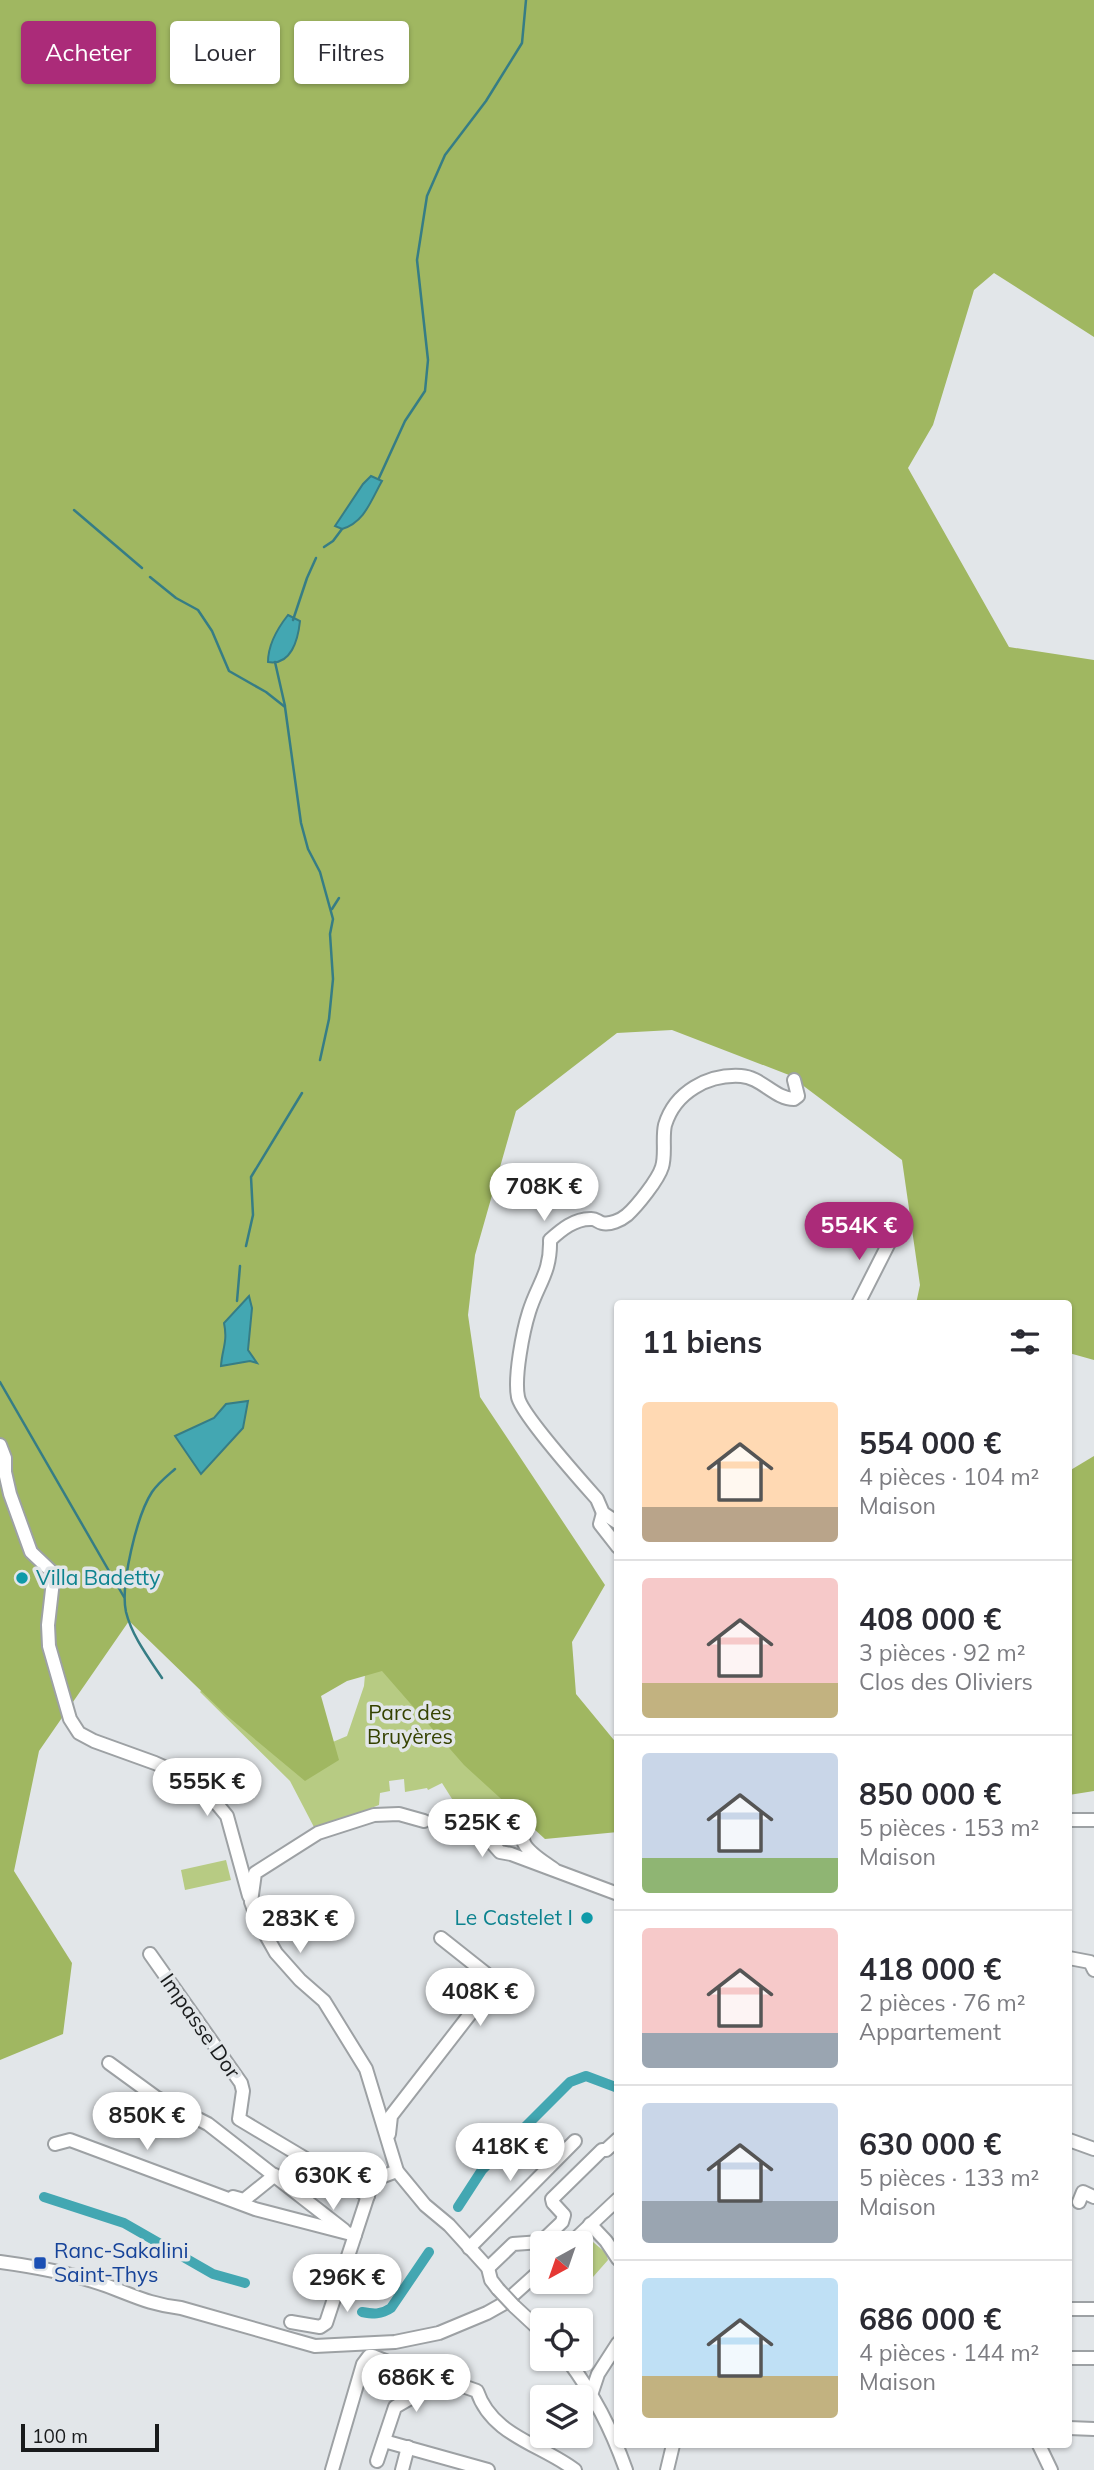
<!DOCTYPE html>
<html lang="fr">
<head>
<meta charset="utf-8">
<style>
  :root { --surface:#fff; --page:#f2f2f3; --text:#2b2b33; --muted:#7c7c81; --line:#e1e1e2; --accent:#ab2b79 }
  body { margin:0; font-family:Mulish,sans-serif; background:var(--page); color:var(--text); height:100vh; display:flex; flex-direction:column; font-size:26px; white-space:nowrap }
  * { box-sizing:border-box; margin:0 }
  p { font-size:23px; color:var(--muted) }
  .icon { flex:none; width:38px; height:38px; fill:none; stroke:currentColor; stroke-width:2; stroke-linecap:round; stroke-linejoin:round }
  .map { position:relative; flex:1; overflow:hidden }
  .side { position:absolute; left:614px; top:1300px; width:458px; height:1148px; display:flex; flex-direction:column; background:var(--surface); border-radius:7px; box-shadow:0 2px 5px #0004 }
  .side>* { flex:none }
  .hud { position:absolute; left:21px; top:21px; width:488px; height:63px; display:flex; gap:14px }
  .needle { width:46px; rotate:220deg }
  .fabs { position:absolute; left:530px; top:2231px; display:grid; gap:14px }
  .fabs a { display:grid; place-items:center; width:63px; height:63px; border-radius:7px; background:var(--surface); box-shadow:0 2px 5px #0004; font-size:35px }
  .scale { position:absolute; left:21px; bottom:18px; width:138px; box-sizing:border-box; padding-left:7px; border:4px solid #191b1c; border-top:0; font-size:19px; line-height:24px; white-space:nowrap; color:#191b1c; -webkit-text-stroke:5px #e2e6e9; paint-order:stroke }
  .price { position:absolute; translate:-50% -60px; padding:0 16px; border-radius:24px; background:#fff; color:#222; font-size:23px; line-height:46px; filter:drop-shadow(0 2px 4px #0008) }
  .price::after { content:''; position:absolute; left:50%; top:42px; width:21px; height:16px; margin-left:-10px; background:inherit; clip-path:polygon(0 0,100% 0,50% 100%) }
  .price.selected { background:var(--accent); color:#fff }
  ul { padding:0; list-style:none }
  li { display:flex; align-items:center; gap:21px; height:175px; padding:0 28px }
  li+li { border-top:2px solid var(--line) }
  li span { display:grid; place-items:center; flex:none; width:196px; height:140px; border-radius:7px; color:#555 }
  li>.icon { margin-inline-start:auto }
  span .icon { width:84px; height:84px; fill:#fffc; stroke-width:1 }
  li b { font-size:30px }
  h2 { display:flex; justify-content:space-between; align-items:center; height:84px; padding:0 28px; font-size:30px }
  .tag { padding:0 24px; border-radius:7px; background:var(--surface); box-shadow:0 2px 5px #0004; font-size:24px; line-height:63px }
  .tag.selected { background:var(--accent); color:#fff }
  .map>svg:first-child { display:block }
  .green { fill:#b7cb83 }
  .forest { fill:#a0b761 }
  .water { fill:#43a7b2; stroke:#367d85; stroke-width:2 }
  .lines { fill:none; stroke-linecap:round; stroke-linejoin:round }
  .stream { stroke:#367d85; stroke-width:2.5 }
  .canal { stroke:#43a7b2; stroke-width:10 }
  .minor-casing { stroke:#9da1a4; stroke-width:16 }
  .minor { stroke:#fff; stroke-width:12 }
  .minor-bridge-casing { stroke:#9da1a4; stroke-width:16; stroke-linecap:butt }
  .minor-bridge { stroke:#fff; stroke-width:12 }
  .culture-dot { fill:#0f9aa8; stroke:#e2e6e9; stroke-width:2.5 }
  .transit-dot { fill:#1a4fb4; stroke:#e2e6e9; stroke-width:2.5 }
  .labels { text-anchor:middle; stroke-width:7; stroke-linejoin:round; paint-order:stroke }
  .culture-label { font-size:21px; fill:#0d838f; stroke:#e2e6e9; text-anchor:start }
  .park-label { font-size:21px; fill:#354200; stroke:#e2e6e9 }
  .street-label { font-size:21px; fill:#191b1c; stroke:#e2e6e9 }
  .transit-label { font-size:21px; fill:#164399; stroke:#e2e6e9; text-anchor:start }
</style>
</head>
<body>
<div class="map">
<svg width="1094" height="2470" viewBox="0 0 1094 2470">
  <rect width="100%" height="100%" fill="#e2e6e9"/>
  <g class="green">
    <polygon points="369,1629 534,1775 513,1813 500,1814 465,1824 460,1816 459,1810 442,1783 428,1790 427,1788 405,1792 404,1779 389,1781 390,1791 380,1793 379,1805 366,1810 359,1817 315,1829 290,1781 200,1692 225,1665 328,1744 347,1736 364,1686"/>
    <polygon points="226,1860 231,1880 185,1890 181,1870"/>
    <polygon points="593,2242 606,2253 608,2260 578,2294 568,2282 581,2282 581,2249"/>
  </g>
  <g class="forest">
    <polygon points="0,0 1094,0 1094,337 994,273 974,290 933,425 908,468 1009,647 1094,660 1094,1360 1069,1353 1069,1304 916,1304 920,1285 902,1160 789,1075 672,1030 617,1033 516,1111 475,1255 468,1315 480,1397 605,1585 572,1642 576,1694 618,1745 618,1832 545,1839 464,1765 382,1671 347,1681 321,1696 339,1760 305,1781 226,1715 129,1621 39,1751 14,1871 72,1963 63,2034 0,2060"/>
    <polygon points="1094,1456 1094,1791 1069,1795 1069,1471"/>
  </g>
  <g class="water">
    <path d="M 371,476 L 382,481 C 371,500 365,522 342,529 L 335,526 L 363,484 Z"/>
    <path d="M 288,615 L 300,621 C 298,640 291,666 268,662 C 268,644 277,629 288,615 Z"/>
    <path d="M 249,1296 L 252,1308 L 248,1350 L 257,1363 L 250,1361 L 221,1366 C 222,1349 228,1342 224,1323 Z"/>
    <polygon points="248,1401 243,1428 201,1474 175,1436 214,1418 226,1404"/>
  </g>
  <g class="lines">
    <g class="stream">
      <polyline points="379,478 405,421 425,391 428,360 417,260 427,196 445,155 486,101 522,43 526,0"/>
      <polyline points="74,510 142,568"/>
      <polyline points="324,547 333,541 342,529"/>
      <polyline points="150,577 176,598 198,610 212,631 229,671 266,692 285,707 301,823 308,849 320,872 333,919 330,934 333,979 329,1019 320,1060"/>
      <polyline points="293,620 307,578 316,558"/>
      <polyline points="275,662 285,706"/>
      <polyline points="332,909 339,898"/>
      <polyline points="246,1246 253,1215 251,1177 302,1093"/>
      <polyline points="237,1301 240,1266"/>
      <polyline points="0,1382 124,1597"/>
      <path d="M 162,1678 C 148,1657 132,1636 126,1612 C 120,1585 137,1515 152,1492 C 158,1483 167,1476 175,1469"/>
    </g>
    <g class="canal">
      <polyline points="44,2197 124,2223 213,2274 245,2283"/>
      <polyline points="458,2207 482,2170 570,2082 586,2076 618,2088"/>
      <path d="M 362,2312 C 373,2314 381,2315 391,2308 L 429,2252"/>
    </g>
    <defs>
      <g id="minor">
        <polyline points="858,1304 892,1237"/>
        <polyline points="0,1445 5,1458 5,1472 10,1494 31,1552 51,1571 53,1581 48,1625 49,1646 70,1719 79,1733 94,1741 155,1763 182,1775 208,1793 227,1816 249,1896"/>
        <polyline points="603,1513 600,1524 618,1547"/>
        <path d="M 618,1523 L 603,1513 L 597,1499 C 582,1482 521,1414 518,1397 C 514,1377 523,1331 529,1312 C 538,1283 551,1273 550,1240 C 561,1230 575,1218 592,1219 C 596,1219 598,1222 602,1223 C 610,1225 621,1220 627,1215 C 637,1206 658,1180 662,1167 C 666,1155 662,1138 665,1125 C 675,1092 708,1074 741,1076 C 761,1077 775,1099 794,1099 L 798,1096 L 794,1080"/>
        <polyline points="1069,1820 1094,1820"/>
        <polyline points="424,1821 399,1814 374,1815 318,1833 255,1873 251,1902 259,1923 276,1953 300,1980 324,2001 366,2069 397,2171 425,2205 449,2225 488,2268 491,2280 498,2289"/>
        <path d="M 555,1870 C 546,1863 529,1854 524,1843 C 519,1830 525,1819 503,1822 L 492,1831 L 492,1843 L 500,1852 L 511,1854 L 618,1894"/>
        <polyline points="150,1954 241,2083 243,2091 239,2119 368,2196"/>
        <polyline points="1069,1958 1090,1962 1094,1970"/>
        <polyline points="109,2063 157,2098 208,2124 344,2230"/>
        <polyline points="389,2134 391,2116 491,1987 494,1980 441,1938"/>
        <polyline points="1069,2140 1094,2149"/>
        <polyline points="55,2144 70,2140 255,2209 355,2235 373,2180 397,2171"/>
        <polyline points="233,2197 244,2200 275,2175"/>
        <polyline points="1079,2202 1083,2192 1094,2197"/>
        <polyline points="590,2224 606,2241 618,2259"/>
        <polyline points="570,2244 618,2199"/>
        <polyline points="469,2248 575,2141"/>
        <path d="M 0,2262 C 37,2267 84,2276 118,2290 C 141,2299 155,2305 181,2308 L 315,2346 L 395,2342 L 439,2333 L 487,2313 L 503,2304 L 542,2269"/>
        <polyline points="488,2268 513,2244 541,2242 562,2222 564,2215 553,2203 552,2199 602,2150 606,2150 618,2139"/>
        <polyline points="514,2306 542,2332"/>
        <polyline points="1069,2309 1093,2309"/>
        <polyline points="291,2322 320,2327 326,2323 355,2235"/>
        <polyline points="1069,2358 1094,2358"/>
        <path d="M 567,2359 C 594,2395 611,2428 626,2470"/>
        <polyline points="592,2392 598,2374 618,2343"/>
        <polyline points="1069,2428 1094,2429"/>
        <polyline points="384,2441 488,2470"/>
        <polyline points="1039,2445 1051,2470"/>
        <polyline points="377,2461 395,2407 426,2389 434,2381"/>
        <path d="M 332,2470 L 363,2364 L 369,2356 L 373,2356 L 434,2381 L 460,2385 L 477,2391 C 492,2436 541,2444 575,2470"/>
        <polyline points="402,2470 408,2447"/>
        <polyline points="667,2470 673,2445"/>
      </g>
    </defs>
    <use href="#minor" class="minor-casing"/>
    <use href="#minor" class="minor"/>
    <defs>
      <polyline id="minor-bridge" points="498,2289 514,2306"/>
    </defs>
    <use href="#minor-bridge" class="minor-bridge-casing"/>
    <use href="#minor-bridge" class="minor-bridge"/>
  </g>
  <g class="culture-dot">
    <circle cx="22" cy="1578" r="7"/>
    <circle cx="587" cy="1918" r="7"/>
  </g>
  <rect class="transit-dot" x="33" y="2256" width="14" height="14" rx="3.5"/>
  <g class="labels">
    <g class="culture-label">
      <text x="36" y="1585">Villa Badetty</text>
      <text x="573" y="1925" text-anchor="end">Le Castelet I</text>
    </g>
    <g class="park-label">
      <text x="410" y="1720">Parc des<tspan x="410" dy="24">Bruyères</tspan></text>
    </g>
    <g class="street-label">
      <text transform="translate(200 2026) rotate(55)" y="7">Impasse Dor</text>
    </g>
    <g class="transit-label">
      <text x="54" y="2258">Ranc-Sakalini<tspan x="54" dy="24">Saint-Thys</tspan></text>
    </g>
  </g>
</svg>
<div class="fabs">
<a><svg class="needle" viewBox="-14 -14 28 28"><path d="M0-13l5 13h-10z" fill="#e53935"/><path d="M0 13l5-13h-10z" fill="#7c7c81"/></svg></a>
<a><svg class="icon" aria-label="locate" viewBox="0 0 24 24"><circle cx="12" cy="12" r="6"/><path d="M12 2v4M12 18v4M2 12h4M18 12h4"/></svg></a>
<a><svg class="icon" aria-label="layers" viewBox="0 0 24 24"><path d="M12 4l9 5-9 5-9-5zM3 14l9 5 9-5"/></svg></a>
</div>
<div class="scale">100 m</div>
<b class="price" style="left:544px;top:1223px">708K €</b>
<b class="price selected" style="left:859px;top:1262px">554K €</b>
<b class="price" style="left:207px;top:1818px">555K €</b>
<b class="price" style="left:482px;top:1859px">525K €</b>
<b class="price" style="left:300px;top:1955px">283K €</b>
<b class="price" style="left:480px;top:2028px">408K €</b>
<b class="price" style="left:147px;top:2152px">850K €</b>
<b class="price" style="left:510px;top:2183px">418K €</b>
<b class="price" style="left:333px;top:2212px">630K €</b>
<b class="price" style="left:347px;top:2314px">296K €</b>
<b class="price" style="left:416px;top:2414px">686K €</b>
<div class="hud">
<a class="tag selected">Acheter</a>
<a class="tag">Louer</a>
<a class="tag">Filtres</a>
</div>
<section class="side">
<h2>11 biens<svg class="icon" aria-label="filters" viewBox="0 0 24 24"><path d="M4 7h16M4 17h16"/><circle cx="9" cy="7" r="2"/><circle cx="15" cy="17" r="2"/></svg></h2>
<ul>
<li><span style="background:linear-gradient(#ffd9b3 75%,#b9a48a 0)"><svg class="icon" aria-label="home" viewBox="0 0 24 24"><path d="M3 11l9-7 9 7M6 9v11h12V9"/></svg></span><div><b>554 000 €</b><p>4 pièces · 104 m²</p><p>Maison</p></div></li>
<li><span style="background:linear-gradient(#f6c9c9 75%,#c2b280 0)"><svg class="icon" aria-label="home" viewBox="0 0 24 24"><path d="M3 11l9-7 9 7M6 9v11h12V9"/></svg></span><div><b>408 000 €</b><p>3 pièces · 92 m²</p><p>Clos des Oliviers</p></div></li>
<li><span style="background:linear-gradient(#c9d6e8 75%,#8fb573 0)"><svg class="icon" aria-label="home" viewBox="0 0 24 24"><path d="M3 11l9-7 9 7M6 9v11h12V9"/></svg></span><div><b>850 000 €</b><p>5 pièces · 153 m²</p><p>Maison</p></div></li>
<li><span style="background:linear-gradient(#f6c9c9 75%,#9aa5b1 0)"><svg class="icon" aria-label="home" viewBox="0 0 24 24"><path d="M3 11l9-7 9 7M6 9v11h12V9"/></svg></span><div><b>418 000 €</b><p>2 pièces · 76 m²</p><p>Appartement</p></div></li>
<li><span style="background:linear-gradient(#c9d6e8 70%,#9aa5b1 0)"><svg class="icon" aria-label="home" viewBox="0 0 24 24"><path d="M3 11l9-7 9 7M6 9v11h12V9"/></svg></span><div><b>630 000 €</b><p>5 pièces · 133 m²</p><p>Maison</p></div></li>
<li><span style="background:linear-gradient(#bfe0f5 70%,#c2b280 0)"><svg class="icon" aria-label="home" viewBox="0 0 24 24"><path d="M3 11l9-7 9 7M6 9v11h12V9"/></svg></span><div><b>686 000 €</b><p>4 pièces · 144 m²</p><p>Maison</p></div></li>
</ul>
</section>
</div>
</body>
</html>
